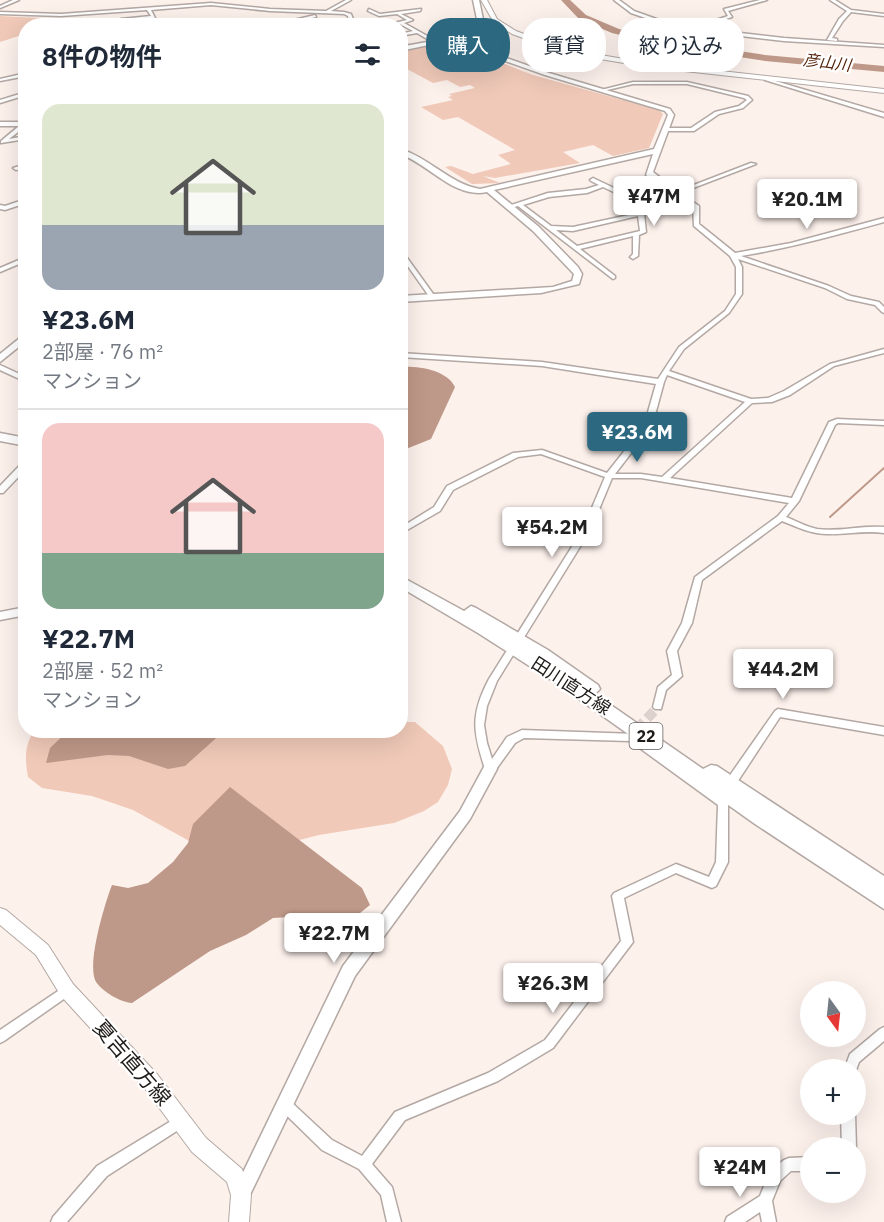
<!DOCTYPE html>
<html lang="ja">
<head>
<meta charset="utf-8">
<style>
  :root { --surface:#fff; --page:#f6f6f7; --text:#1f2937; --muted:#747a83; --line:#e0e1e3; --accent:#2c6980 }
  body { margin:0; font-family:"IBM Plex Sans","Noto Sans JP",sans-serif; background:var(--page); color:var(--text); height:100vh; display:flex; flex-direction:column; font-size:22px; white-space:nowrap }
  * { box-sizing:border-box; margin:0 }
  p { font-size:20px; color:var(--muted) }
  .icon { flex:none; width:33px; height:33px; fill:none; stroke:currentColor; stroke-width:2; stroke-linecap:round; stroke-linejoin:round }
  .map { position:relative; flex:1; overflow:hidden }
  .side { position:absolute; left:18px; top:18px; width:390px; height:720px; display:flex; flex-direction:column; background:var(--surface); border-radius:24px; box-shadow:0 6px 24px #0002 }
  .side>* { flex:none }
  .hud { position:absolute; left:426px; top:18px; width:368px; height:54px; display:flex; gap:12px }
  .needle { width:39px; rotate:165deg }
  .controls { position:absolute; left:800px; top:981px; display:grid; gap:12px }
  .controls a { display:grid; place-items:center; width:66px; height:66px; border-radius:50%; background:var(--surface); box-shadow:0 6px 24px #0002; font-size:30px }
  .price { position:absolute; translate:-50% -51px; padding:0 14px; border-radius:6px; background:#fff; color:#222; font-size:20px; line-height:39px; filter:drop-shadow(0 2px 3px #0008) }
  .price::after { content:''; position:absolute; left:50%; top:36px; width:18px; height:14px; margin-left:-9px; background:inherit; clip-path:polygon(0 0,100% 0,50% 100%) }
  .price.on { background:var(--accent); color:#fff }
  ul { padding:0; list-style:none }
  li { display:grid; align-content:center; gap:12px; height:318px; padding:0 24px }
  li+li { border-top:2px solid var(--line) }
  li span { display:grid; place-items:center; height:186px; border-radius:18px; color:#555 }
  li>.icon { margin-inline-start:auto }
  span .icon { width:108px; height:108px; fill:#fffc; stroke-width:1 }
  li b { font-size:26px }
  h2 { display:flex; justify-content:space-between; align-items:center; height:72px; padding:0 24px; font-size:26px }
  .pill { padding:0 21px; border-radius:24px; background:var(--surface); box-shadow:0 6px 24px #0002; font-size:21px; line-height:54px }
  .pill.on { background:var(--accent); color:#fff }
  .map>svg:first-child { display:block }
  .green { fill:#f0c9b8 }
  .water { fill:#be9888 }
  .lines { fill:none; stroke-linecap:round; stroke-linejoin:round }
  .stream { stroke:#be9888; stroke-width:2 }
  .river { fill:#be9888; fill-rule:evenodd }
  .minor-tunnel { stroke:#dcd1cc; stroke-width:10; stroke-dasharray:10 4.5; stroke-linecap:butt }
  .minor-casing { stroke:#b3a8a3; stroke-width:3 }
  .tertiary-casing { stroke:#b3a8a3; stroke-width:3 }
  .secondary-casing { stroke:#b3a8a3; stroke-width:2 }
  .primary-casing { stroke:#b3a8a3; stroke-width:3 }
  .minor { fill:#fff; fill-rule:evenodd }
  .tertiary { fill:#fff; fill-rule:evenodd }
  .secondary { fill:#fff; fill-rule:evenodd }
  .primary { fill:#fff; fill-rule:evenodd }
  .labels { text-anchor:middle; stroke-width:4.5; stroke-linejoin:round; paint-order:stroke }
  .far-water-label { font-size:16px; font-style:italic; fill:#56250c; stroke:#fff }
  .shield { fill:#fff; stroke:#625f5e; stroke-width:1.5 }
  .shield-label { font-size:16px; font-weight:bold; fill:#1f1b19 }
  .street-label { font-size:18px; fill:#1f1b19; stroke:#fff }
  .near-street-label { font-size:21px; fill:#1f1b19; stroke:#fff }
</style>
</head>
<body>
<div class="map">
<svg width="884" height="1222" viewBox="0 0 884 1222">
  <rect width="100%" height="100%" fill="#fdf1ec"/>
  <g class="green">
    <polygon points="0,16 61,19 62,24 26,26 25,34 0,42"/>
    <polygon points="440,44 454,44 533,75 659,110 663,114 649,148 613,156 593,145 563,152 580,163 495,178 483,176 500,183 472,184 445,167 451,166 473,174 511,164 498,155 515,150 458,117 443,120 421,107 453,100 448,97 452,96 449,94 475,88 470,85 460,87 447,80 433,83 407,69 401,70 401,52"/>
    <path d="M 401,722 L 415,722 L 443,746 L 452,769 L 448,785 L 438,802 L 424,811 L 394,823 L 319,835 L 276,846 L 193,843 L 133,810 L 92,796 L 42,788 L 28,777 C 25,760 24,746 34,731 L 400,730 Z"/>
  </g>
  <g class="water">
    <path d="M 400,367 C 420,366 446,370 455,387 L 431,439 L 401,451 Z"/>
    <polygon points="68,731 68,730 224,731 185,766 168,769 129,756 108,755 46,763 50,748"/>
    <path d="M 230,787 L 362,888 L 370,905 L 360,913 L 273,918 L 246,935 L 210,951 L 132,1003 C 120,1002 103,992 96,982 C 86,965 105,903 112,885 L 128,888 L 148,883 L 173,862 L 188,843 L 193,824 Z"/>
  </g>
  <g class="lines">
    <polyline class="stream" points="830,517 884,468"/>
    <polygon class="river" points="561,0 570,0 586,15 619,29 661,39 765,55 884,66 884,72 765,61 661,45 612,33 579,19"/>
    <polyline class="minor-tunnel" points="637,729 658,707"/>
    <defs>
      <g id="minor">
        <polygon points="13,0 19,0 0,8 0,6"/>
        <polygon points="346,0 351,0 331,11 344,12 351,14 353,19 369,26 362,26 349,21 348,16 344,14 270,11 211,5 151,10 155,18 123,21 121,19 151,16 147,10 61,16 0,14 0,12 61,14 211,3 270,9 326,11"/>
        <polygon points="614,0 619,0 634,11 662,21 695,27 728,16 724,9 760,0 767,0 728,11 732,17 698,28 784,38 884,45 884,47 784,41 699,31 660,23 631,13"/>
        <polygon points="830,0 835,0 851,10 884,14 884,16 851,12 843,21 832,38 837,39 837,41 827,40 839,19 847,11"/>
        <polygon points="369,9 380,14 421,9 420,11 401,14 413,20 404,23 438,42 434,43 417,33 400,36 400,34 413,31 400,24 381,26 407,20 397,14 379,16 368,11"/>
        <polygon points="315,15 316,17 279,26 269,26"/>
        <polygon points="400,42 410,46 410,47 408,48 400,45"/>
        <polygon points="26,73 26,76 0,81 0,79"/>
        <polygon points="765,78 884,113 884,117 765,80"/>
        <polygon points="633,82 687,82 748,96 752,100 743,108 719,114 694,131 667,131 665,130 665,128 691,128 715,112 739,106 747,100 744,98 687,84 633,84 603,91 601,90"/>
        <polygon points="26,92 26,95 0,103 0,100"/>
        <polygon points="0,122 26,122 26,126 9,139 26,136 26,139 1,143 1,141 19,126 0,126"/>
        <path d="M 751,163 L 756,164 L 680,193 L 699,206 L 699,224 L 735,253 L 791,243 L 884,218 L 884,222 C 837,235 790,248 741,256 L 829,286 L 851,296 L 879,302 L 884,307 L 884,313 L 882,312 L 875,305 L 847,299 L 825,288 L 738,259 L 742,267 L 742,294 L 729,313 L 684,349 L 669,371 L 751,399 L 768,398 L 784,391 L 830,364 L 884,349 L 884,353 L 834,366 L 790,395 L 772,402 L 752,403 L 670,478 L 792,498 L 829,422 L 837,419 L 884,421 L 884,425 L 838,423 L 835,425 L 799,501 L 786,517 C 796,521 807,527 817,529 C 839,532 862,525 884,527 L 884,533 C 865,530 846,535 827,534 C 811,534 797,527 782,521 L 702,580 L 692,623 L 677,651 L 682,676 L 666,690 L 661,709 L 655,709 L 653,707 L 658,687 L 672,675 L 667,651 L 682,623 L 695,577 L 778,516 L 789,503 L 641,478 L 612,478 L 591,529 L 497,681 L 487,706 L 484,725 L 487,743 L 492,759 L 507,737 L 522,730 L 636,734 L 718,794 L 719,789 L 723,788 L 727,789 L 728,792 L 728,862 L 716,886 L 712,888 L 676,873 L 624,898 L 633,942 L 553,1048 L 498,1081 L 405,1120 L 372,1164 L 392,1187 L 401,1222 L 387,1222 L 381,1195 L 359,1169 L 322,1150 L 280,1109 L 279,1105 L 280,1101 L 285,1099 L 290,1101 L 332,1140 L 362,1156 L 395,1112 L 488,1073 L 545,1040 L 621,941 L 612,896 L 614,893 L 676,864 L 709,877 L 716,862 L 718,805 L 630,741 L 524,738 L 515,743 L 494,772 L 490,773 L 486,772 L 485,769 C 473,732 470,715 489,679 L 583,529 L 605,477 L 541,454 L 518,457 L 453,490 L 440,511 L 400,534 L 400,528 L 434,507 L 447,486 L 513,453 L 542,450 L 607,473 L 644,426 L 656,384 L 542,366 L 400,357 L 400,353 L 542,362 L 658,379 L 679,347 L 725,311 L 736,294 L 736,267 L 730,256 L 694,226 L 693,207 L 673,193 ZM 667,375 L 745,402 L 662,477 L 641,474 L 615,474 L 652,426 L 664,382 Z"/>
        <polygon points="26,164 26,168 16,170 13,168"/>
        <path d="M 593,178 L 639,200 L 643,204 L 646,232 L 639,235 L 638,256 L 633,259 L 630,257 L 633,254 L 633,236 L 580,249 L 615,276 L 615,278 L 613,279 L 518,206 L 511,208 L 508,206 L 548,193 L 586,189 L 599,185 L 591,181 L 590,180 ZM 603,187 L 635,202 L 637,204 L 638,213 L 573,227 L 551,226 L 523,205 L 549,197 L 587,193 ZM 638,216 L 640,231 L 577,246 L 556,230 L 573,231 Z"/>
        <polygon points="26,199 26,203 5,210 0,209 0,205 5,206"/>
        <polygon points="400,248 436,298 435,299 431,299 400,255"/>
        <polygon points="26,257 26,261 0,272 0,268"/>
        <polygon points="0,365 26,377 26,382 0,370"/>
        <polygon points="23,462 26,462 26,469 3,493 0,493 0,486"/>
        <polygon points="778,709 884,727 884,735 780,717 734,787 730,788 726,787 725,784 726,781 775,711"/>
        <polygon points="67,985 71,986 73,990 71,994 4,1041 0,1043 0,1030"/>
        <polygon points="884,1027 884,1041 859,1062 855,1073 855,1070 844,1070 850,1054 880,1029"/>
        <polygon points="841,1114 855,1114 856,1148 855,1150 855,1148 842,1148"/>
        <polygon points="181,1115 186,1117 188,1121 186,1125 107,1176 67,1222 51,1222 53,1217 97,1166"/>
        <polygon points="810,1157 810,1171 791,1171 780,1181 772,1201 776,1222 762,1222 760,1212 745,1222 725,1222 727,1217 760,1196 770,1171 784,1160 789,1158"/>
      </g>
      <g id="tertiary">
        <path d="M 473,0 L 479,0 L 484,24 L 481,31 L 468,37 L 455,40 L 549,73 L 670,109 L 674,115 L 653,172 L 680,193 L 673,195 L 646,175 L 653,154 L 494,190 L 539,227 L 578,267 L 582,274 L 579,284 L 541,293 L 400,302 L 400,296 L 553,287 L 572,281 L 574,274 L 533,231 L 487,192 C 454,199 429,164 400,154 L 400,149 C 430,158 450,184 480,189 L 654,149 L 668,115 L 665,111 L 545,75 L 448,41 L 400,51 L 400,47 L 464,35 L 476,30 L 478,24 Z"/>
        <polygon points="26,333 26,341 0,362 0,354"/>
        <polygon points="26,607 26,615 0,620 0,612"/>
        <polygon points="490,764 495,765 497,769 470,819 355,976 247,1201 241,1204 235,1201 232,1195 235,1189 343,966 460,811 485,765"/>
      </g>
      <g id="secondary">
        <polygon points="481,0 487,0 497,19 516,31 565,49 648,63 884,89 884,93 648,67 564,53 512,34 493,21"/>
        <polygon points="0,908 6,910 48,945 73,984 157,1074 206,1138 242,1169 251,1195 249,1222 229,1222 231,1195 227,1182 192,1152 143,1086 61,996 36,955 0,925"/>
      </g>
      <g id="primary">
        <polygon points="0,433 26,438 26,446 0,441"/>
        <polygon points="400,576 464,611 471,606 476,608 548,650 598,685 600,689 595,694 703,769 711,765 717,766 884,876 884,909 755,824 559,685 478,633 400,587"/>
      </g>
    </defs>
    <use href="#minor" class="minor-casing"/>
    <use href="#tertiary" class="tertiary-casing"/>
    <use href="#secondary" class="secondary-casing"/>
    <use href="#primary" class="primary-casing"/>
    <use href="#minor" class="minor"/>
    <use href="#tertiary" class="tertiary"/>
    <use href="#secondary" class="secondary"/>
    <use href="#primary" class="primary"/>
  </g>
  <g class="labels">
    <g class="far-water-label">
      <text transform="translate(827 62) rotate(7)" y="6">彦山川</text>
    </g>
    <rect class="shield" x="629.5" y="723" width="33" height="26" rx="4.5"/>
    <g class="shield-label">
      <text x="646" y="742">22</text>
    </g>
    <g class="street-label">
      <text transform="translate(571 686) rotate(33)" y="6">田川直方線</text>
    </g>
    <g class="near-street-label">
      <text transform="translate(132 1063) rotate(49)" y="7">夏吉直方線</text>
    </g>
  </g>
</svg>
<div class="controls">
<a><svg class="needle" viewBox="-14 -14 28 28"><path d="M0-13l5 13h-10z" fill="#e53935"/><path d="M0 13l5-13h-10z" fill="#747a83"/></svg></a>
<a>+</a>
<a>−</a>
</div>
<b class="price" style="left:654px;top:227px">¥47M</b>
<b class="price" style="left:807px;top:230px">¥20.1M</b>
<b class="price on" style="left:637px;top:463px">¥23.6M</b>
<b class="price" style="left:552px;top:558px">¥54.2M</b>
<b class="price" style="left:783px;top:700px">¥44.2M</b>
<b class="price" style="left:334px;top:964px">¥22.7M</b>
<b class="price" style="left:553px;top:1014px">¥26.3M</b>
<b class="price" style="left:740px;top:1198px">¥24M</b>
<div class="hud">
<a class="pill on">購入</a>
<a class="pill">賃貸</a>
<a class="pill">絞り込み</a>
</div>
<section class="side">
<h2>8件の物件<svg class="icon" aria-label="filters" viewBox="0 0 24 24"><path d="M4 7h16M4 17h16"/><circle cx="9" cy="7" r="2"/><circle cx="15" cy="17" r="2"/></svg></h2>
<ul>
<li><span style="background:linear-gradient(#dfe7d0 65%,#9aa5b1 0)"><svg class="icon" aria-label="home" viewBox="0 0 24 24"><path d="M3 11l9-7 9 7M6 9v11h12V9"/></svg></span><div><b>¥23.6M</b><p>2部屋 · 76 m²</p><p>マンション</p></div></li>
<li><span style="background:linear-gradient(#f6c9c9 70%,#7fa58c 0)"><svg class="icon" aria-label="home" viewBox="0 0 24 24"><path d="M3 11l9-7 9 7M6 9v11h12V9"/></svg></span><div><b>¥22.7M</b><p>2部屋 · 52 m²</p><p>マンション</p></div></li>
</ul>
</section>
</div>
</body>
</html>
